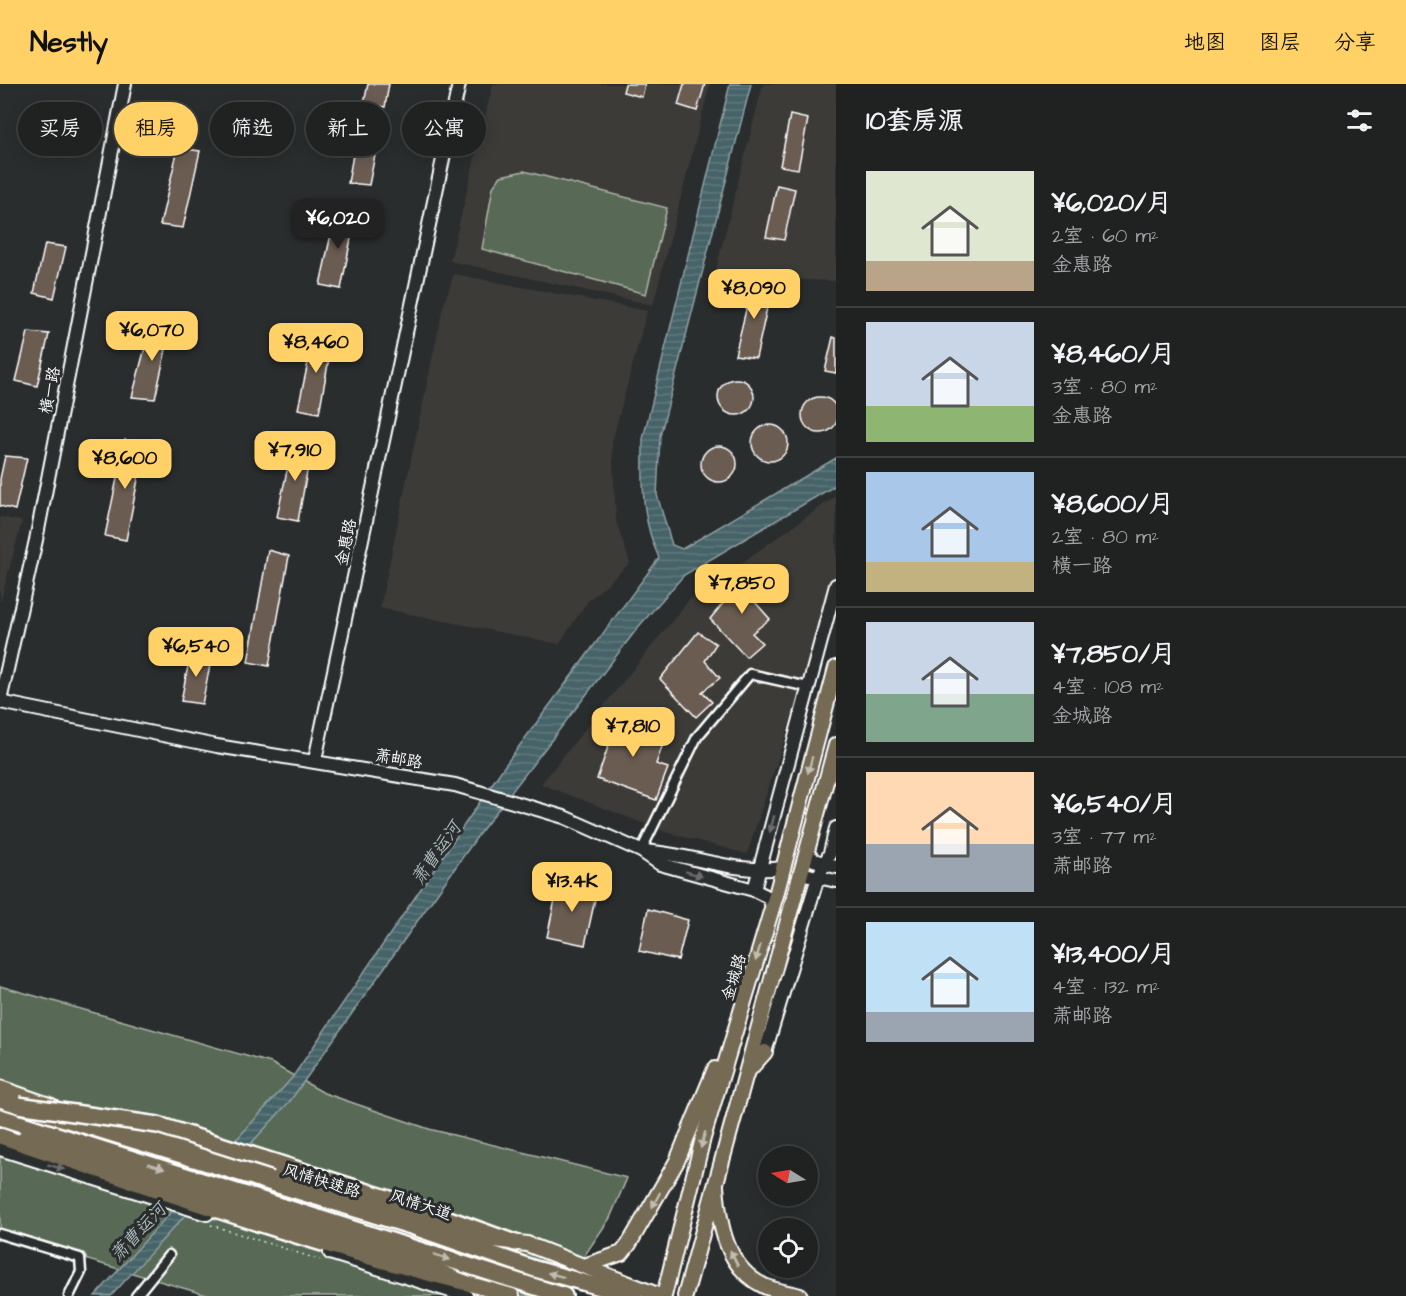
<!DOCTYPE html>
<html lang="zh">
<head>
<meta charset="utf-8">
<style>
  :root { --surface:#202222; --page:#2d2f2f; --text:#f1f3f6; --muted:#a2a4a5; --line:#3d3f40; --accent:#ffd166 }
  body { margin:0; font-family:"Architects Daughter","LXGW WenKai TC",sans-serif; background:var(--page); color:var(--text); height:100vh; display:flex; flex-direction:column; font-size:22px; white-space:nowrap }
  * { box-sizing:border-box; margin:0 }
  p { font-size:20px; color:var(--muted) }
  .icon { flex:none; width:33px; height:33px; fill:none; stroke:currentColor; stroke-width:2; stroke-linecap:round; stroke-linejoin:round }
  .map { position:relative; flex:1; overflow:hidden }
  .details { display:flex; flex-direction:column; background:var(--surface); width:570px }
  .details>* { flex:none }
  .guide { position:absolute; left:18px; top:18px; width:570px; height:54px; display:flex; gap:12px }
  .needle { width:39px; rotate:281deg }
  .buttons { position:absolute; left:758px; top:1062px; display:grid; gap:12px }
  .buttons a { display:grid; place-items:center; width:60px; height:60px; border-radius:50%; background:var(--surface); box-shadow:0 3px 15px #0003,0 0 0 2px var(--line); font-size:30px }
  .price { position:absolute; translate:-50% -51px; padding:0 14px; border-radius:12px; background:var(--accent); color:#111; font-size:20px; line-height:39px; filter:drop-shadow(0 2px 3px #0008) }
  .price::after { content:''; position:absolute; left:50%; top:36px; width:18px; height:14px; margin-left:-9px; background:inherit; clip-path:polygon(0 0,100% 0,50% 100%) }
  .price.selected { background:#222; color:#fff }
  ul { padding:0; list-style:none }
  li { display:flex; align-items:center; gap:18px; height:150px; padding:0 30px }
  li+li { border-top:2px solid var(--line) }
  li span { display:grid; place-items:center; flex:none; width:168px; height:120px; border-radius:0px; color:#555 }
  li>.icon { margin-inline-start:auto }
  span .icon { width:72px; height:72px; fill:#fffc; stroke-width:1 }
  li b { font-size:26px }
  h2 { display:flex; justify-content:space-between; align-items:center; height:72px; padding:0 30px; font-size:26px }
  .tag { padding:0 21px; border-radius:27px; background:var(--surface); box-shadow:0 3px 15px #0003,0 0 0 2px var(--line); font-size:21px; line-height:54px }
  .tag.selected { background:var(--accent); color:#111 }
  header { display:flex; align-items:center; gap:36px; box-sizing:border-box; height:84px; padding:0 30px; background:var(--accent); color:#111 }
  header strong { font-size:28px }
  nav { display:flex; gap:33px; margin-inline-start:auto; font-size:21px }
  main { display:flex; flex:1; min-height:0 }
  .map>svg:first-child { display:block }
  .built { fill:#3d3b38 }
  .grass { fill:#586a54; stroke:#acb4aa; stroke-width:1.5 }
  .water { fill:url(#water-rules); stroke:#8fa1a4; stroke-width:1.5 }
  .building { fill:#6a5c51; stroke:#fff; stroke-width:1.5 }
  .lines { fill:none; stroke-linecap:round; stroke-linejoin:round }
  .street-casing { stroke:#fff; stroke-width:13 }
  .secondary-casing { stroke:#fff; stroke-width:16 }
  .primary-casing { stroke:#fff; stroke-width:18 }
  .highway-casing { stroke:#fff; stroke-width:20 }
  .path { stroke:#fff; stroke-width:1.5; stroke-dasharray:1.5 4.5; stroke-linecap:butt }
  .street { stroke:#2a2d2e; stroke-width:8 }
  .secondary { stroke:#2a2d2e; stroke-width:12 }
  .primary { stroke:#746b52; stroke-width:14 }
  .highway { stroke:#746b52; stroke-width:15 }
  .highway-bridge-casing { stroke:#fff; stroke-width:20; stroke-linecap:butt }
  .highway-bridge { stroke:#746b52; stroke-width:15 }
  .oneway { fill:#c0bcb1 }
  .oneway2 { fill:#6a6c6d }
  .labels { text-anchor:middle; stroke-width:6; stroke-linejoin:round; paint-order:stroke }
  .street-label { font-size:16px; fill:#fff; stroke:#2a2d2e }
  .water-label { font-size:18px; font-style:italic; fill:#abb9bb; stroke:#2a2d2e }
</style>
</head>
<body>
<header>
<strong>Nestly</strong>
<nav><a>地图</a><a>图层</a><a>分享</a></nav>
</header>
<main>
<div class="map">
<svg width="836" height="1212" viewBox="0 0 836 1212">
  <defs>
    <pattern id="water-rules" width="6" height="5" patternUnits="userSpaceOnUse" patternTransform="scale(1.5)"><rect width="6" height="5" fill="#456367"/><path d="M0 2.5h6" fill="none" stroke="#617a7e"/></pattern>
  </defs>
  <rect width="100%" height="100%" fill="#2a2d2e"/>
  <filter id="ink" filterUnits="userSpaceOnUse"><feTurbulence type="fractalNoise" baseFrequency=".0167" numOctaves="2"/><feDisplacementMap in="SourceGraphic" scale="12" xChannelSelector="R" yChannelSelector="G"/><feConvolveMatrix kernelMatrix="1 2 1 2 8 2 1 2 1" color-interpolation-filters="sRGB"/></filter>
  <g filter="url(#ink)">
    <g class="built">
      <polygon points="493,0 710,0 653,221 450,177"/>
      <polygon points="763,0 836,0 836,197 714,193"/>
      <polygon points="454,190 647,227 612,358 616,437 630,479 587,518 559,560 380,524 443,223"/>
      <polygon points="836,412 836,496 747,770 666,748 541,700 689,516"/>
      <polygon points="0,433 22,437 0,519"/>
    </g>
    <g class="grass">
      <polygon points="524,87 667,124 646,210 482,165 493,103 501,92"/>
      <polygon points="0,902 271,979 324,1009 429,1045 627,1094 610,1134 557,1212 210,1212 0,1150"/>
    </g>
    <path class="water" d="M 730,0 L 751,0 L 660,352 L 657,411 L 672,461 L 682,465 L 836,374 L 836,401 L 684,491 L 640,541 L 479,750 L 290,1017 L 111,1212 L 95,1212 L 292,994 L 503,684 L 659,474 C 640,431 643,401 643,355 Z"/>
    <g class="building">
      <polygon points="368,0 389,0 385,23 364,19"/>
      <polygon points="625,0 645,0 642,13 623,8"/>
      <polygon points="684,0 705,0 697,27 678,21"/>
      <polygon points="790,31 808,35 798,85 780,82"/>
      <polygon points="357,48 379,51 369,101 348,99"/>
      <polygon points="178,64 200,67 183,144 160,141"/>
      <polygon points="777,101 795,105 784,156 766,153"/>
      <polygon points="336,127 356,129 341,205 320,201"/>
      <polygon points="45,160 66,163 54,214 34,209"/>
      <polygon points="753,197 772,201 756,274 735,271"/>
      <polygon points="172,238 155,315 132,313 151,241"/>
      <polygon points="28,248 49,250 37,302 16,297"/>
      <polygon points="314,251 333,253 319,329 298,325"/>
      <polygon points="833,253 836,254 836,289 825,287"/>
      <circle cx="736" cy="313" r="18"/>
      <circle cx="820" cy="331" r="18"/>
      <circle cx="770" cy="359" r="18"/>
      <polygon points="125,356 145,360 126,456 105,452"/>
      <polygon points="293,359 312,361 298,437 277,433"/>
      <circle cx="719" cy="380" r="18"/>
      <polygon points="5,372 27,374 15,426 0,422 0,395"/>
      <polygon points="268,466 289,472 269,582 248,578"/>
      <polygon points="748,489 766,500 755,518 770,535 752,549 762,559 746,573 710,535"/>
      <polygon points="698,548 716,560 705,577 720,594 702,608 712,618 696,633 660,595"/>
      <polygon points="191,567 212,572 202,620 181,617"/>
      <polygon points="620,628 653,640 648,655 663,660 656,680 668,684 656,716 597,695"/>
      <polygon points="559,797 597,806 585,861 547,853"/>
      <polygon points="648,825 688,836 678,876 639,867"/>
    </g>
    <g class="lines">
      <defs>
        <g id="street">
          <polyline points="641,767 697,653 750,590 808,603"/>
          <polyline points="0,1150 80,1174 81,1188 69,1212"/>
          <polyline points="136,1212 169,1171"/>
        </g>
        <g id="secondary">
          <polyline points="0,617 36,456 125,0"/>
          <polyline points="0,618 217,662 455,701 564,733 641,767 660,780 754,806 768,813 772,821"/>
          <polyline points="315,676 459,0"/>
          <path d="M 642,767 C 689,769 736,791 783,784"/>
          <polyline points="806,768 814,776 836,783"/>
          <polyline points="800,789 836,797"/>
          <polyline points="754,806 836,501"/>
          <polyline points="765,968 818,793 830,769 836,744"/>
          <polyline points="0,1065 207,1130"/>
          <polyline points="330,1169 466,1212"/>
        </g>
        <g id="primary">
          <polyline points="747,988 765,968"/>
          <polyline points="0,1004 52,1022"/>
          <polyline points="110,1040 469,1153 527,1160 660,1212"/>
          <polyline points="25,1053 399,1168 463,1198 512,1212"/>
          <path d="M 716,1102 C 719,1140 726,1184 764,1202 C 775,1207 789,1209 800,1212"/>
          <polyline points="584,1182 622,1169 629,1160 677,1077 715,985"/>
          <polyline points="664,1212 703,1054 776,811 836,584"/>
          <polyline points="685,1212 836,661"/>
        </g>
        <g id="highway">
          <polyline points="0,1015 411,1142 535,1185 633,1212"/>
          <polyline points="0,1033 564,1212"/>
          <path d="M 0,1052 C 153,1104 306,1159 463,1198"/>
          <polyline points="277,1079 421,1125 515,1159"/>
        </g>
      </defs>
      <use href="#street" class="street-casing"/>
      <use href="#secondary" class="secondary-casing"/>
      <use href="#primary" class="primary-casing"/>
      <use href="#highway" class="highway-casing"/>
      <polyline class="path" points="211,1141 320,1176"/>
      <use href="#street" class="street"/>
      <use href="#secondary" class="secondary"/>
      <use href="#primary" class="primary"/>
      <use href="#highway" class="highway"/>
      <defs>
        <polyline id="highway-bridge" points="18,1021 158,1041 277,1079"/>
      </defs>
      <use href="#highway-bridge" class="highway-bridge-casing"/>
      <use href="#highway-bridge" class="highway-bridge"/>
    </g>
    <defs><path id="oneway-solid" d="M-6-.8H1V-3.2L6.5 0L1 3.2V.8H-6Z" transform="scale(1.5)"/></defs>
    <g class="oneway">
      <use href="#oneway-solid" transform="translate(810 681) rotate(105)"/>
      <use href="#oneway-solid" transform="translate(758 869) rotate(107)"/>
      <use href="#oneway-solid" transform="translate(703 1056) rotate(105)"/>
      <use href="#oneway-solid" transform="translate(156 1082) rotate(17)"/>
      <use href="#oneway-solid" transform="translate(656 1116) rotate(118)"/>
      <use href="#oneway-solid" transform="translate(442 1173) rotate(18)"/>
      <use href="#oneway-solid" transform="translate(734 1174) rotate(-116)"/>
      <use href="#oneway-solid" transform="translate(556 1191) rotate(-165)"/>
    </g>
    <g class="oneway2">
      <use href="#oneway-solid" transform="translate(772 740) rotate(105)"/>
      <use href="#oneway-solid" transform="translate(694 790) rotate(17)"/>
      <use href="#oneway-solid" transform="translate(56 1083) rotate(17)"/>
    </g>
  </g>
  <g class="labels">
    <g class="street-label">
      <text transform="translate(49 306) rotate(-79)" y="6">横一路</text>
      <text transform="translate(345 458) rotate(-78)" y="6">金惠路</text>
      <text transform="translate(399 674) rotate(10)" y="6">萧邮路</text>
      <text transform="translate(733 893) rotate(-73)" y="6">金城路</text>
      <text transform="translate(322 1096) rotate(17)" y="6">风情快速路</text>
      <text transform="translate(421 1120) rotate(18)" y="6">风情大道</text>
    </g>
    <g class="water-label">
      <text transform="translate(436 769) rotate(-55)" y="6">萧曹运河</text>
      <text transform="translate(138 1148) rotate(-47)" y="6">萧曹运河</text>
    </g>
  </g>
</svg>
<div class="buttons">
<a><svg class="needle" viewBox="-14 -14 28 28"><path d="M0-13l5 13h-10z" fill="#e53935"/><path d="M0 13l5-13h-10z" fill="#a2a4a5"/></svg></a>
<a><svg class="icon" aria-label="locate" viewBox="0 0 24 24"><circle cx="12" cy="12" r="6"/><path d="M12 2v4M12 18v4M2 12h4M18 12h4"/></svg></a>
</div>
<b class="price selected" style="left:338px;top:166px">¥6,020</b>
<b class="price" style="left:754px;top:236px">¥8,090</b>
<b class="price" style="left:152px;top:278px">¥6,070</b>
<b class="price" style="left:316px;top:290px">¥8,460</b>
<b class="price" style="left:295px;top:398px">¥7,910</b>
<b class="price" style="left:125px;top:406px">¥8,600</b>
<b class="price" style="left:742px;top:531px">¥7,850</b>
<b class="price" style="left:196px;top:594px">¥6,540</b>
<b class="price" style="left:633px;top:674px">¥7,810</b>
<b class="price" style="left:572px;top:829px">¥13.4K</b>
<div class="guide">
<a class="tag">买房</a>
<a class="tag selected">租房</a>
<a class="tag">筛选</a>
<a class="tag">新上</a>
<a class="tag">公寓</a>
</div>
</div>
<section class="details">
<h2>10套房源<svg class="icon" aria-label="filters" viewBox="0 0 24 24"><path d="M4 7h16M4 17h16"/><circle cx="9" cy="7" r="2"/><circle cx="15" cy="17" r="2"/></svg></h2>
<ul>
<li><span style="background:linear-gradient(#dfe7d0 75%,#b9a48a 0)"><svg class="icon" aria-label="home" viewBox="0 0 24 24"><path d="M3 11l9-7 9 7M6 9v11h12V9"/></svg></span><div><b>¥6,020/月</b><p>2室 · 60 m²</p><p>金惠路</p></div></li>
<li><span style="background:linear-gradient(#c9d6e8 70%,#8fb573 0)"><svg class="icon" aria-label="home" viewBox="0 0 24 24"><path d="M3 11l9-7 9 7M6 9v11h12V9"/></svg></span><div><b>¥8,460/月</b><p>3室 · 80 m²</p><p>金惠路</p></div></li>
<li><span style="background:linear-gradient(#a9c7e8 75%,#c2b280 0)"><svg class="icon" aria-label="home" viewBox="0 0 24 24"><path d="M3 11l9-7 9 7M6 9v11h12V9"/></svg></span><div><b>¥8,600/月</b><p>2室 · 80 m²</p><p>横一路</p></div></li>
<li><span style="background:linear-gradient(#c9d6e8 60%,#7fa58c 0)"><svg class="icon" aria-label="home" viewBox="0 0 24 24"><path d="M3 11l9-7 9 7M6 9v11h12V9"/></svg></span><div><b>¥7,850/月</b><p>4室 · 108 m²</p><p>金城路</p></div></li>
<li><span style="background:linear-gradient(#ffd9b3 60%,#9aa5b1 0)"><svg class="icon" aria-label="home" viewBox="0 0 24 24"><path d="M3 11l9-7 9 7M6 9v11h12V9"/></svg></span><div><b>¥6,540/月</b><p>3室 · 77 m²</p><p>萧邮路</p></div></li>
<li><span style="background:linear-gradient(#bfe0f5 75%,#9aa5b1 0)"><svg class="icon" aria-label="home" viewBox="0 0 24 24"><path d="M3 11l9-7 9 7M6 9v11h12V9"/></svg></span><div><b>¥13,400/月</b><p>4室 · 132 m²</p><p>萧邮路</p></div></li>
</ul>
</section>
</main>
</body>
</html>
